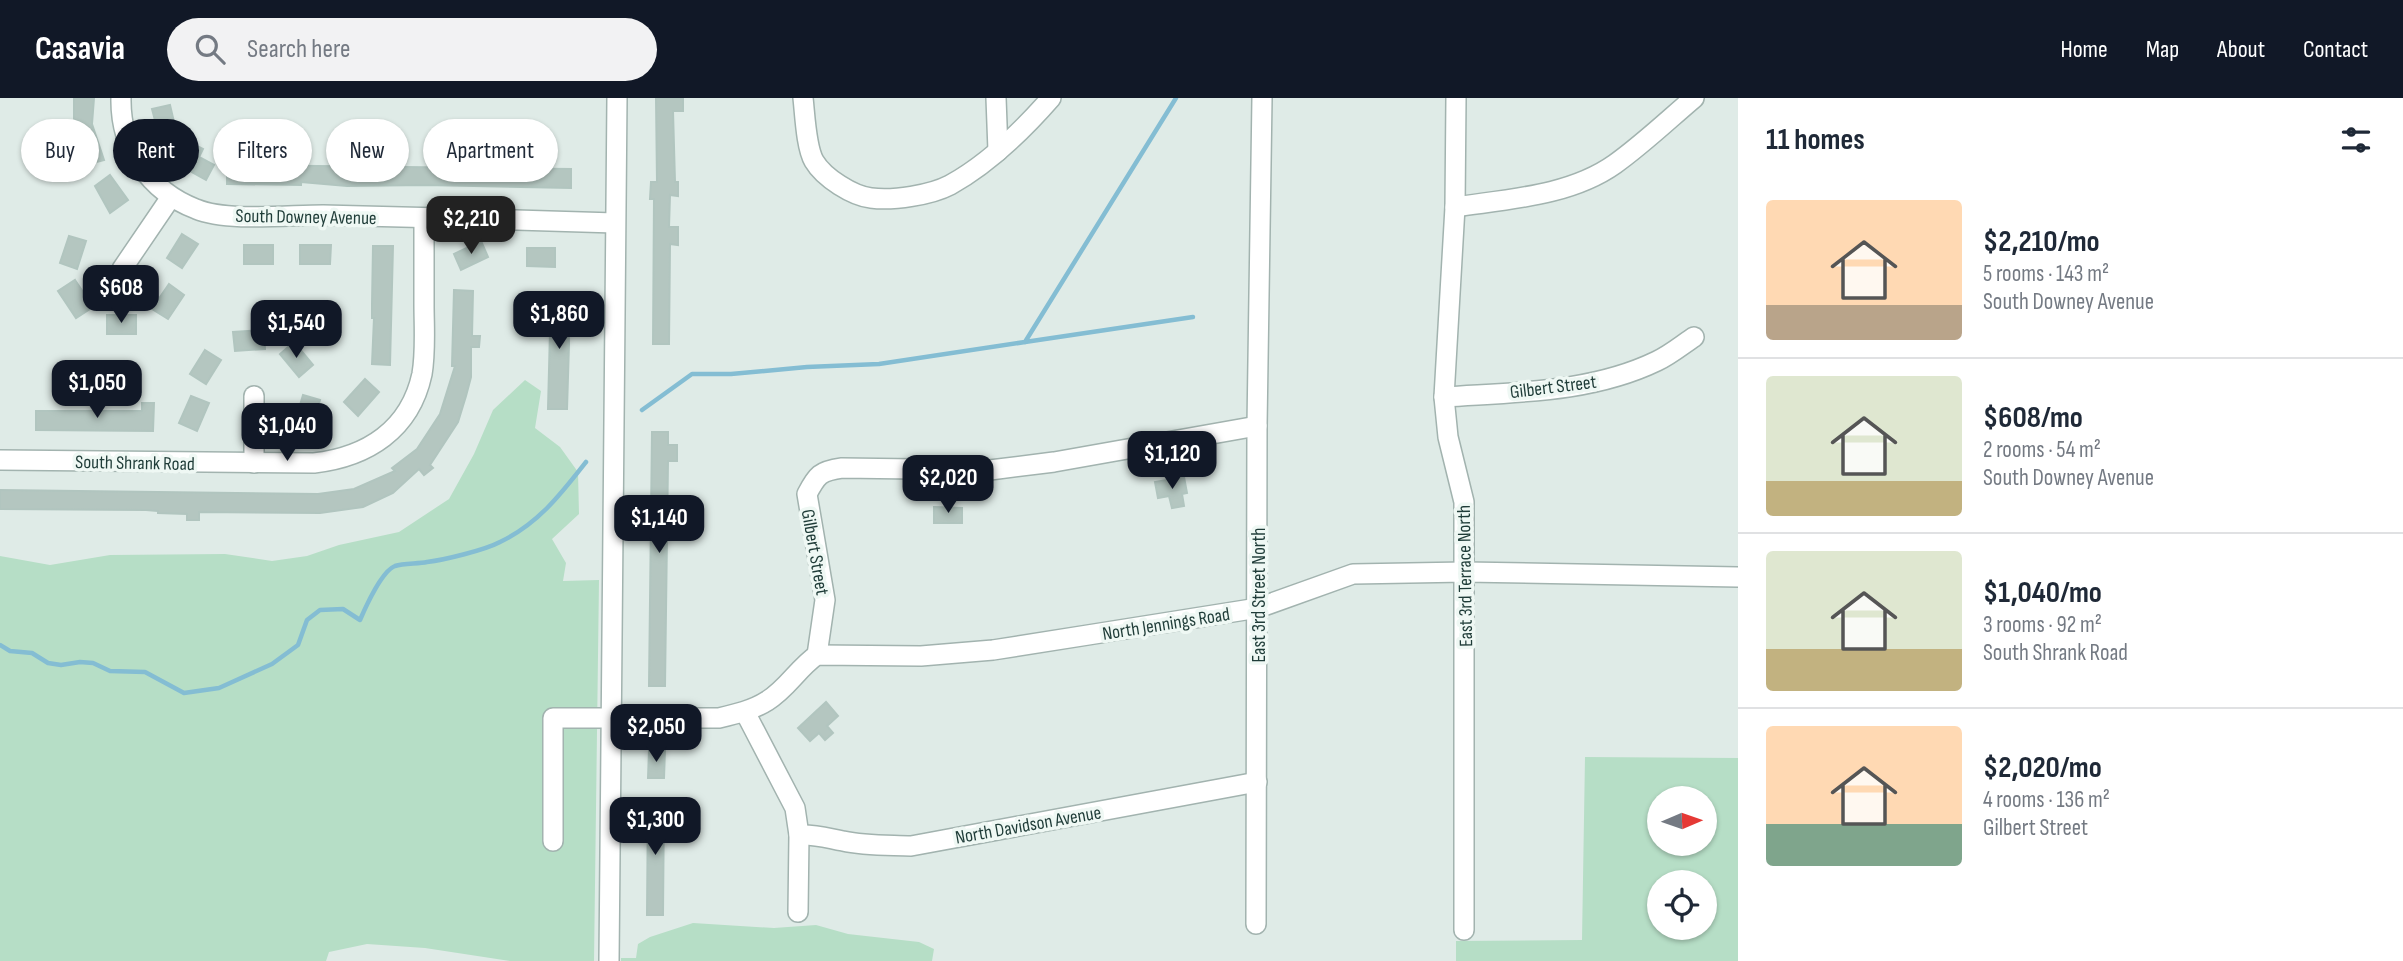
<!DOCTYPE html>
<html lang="en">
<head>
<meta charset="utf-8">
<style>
  :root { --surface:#fff; --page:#f2f2f3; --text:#1f2937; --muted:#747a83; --line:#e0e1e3; --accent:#111827 }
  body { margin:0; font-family:"Sofia Sans Condensed",sans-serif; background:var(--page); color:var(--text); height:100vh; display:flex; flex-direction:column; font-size:26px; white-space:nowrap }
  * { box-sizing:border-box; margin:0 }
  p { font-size:23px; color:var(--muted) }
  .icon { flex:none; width:38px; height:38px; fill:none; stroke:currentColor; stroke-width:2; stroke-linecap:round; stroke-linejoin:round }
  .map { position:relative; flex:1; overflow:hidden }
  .panel { display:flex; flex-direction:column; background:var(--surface); width:665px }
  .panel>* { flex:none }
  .guide { position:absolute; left:21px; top:21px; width:665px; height:63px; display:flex; gap:14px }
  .needle { width:46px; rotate:88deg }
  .fabs { position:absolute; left:1647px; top:688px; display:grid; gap:14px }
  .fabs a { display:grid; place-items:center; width:70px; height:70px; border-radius:50%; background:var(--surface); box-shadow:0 2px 5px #0004; font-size:35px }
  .price { position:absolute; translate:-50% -60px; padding:0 16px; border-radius:14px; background:var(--accent); color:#fff; font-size:23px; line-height:46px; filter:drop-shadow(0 2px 4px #0008) }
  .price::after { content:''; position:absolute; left:50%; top:42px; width:21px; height:16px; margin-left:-10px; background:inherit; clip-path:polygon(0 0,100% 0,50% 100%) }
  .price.current { background:#222; color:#fff }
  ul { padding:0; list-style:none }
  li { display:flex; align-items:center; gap:21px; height:175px; padding:0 28px }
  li+li { border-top:2px solid var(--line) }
  li span { display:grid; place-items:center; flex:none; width:196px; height:140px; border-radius:7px; color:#555 }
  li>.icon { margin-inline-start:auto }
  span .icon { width:84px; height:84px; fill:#fffc; stroke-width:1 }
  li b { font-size:30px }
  h2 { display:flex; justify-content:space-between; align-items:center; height:84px; padding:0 28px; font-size:30px }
  .pill { padding:0 24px; border-radius:32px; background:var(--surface); box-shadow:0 2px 5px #0004; font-size:24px; line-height:63px }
  .pill.current { background:var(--accent); color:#fff }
  header { display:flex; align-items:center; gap:42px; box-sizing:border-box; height:98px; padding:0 35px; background:var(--accent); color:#fff }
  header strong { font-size:33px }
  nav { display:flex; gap:38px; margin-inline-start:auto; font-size:24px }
  .search { width:490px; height:63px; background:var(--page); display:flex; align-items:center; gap:18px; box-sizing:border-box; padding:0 24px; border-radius:38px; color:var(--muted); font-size:26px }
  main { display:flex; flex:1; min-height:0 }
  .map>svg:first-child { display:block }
  .green { fill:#b6dec6; fill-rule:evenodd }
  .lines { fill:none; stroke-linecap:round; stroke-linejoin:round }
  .stream { stroke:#84bdd3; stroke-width:4.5 }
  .building { fill:#b4c6c0; stroke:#b1c5bf; stroke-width:2 }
  .minor-casing { stroke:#a2b3af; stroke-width:22 }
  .minor { stroke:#fff; stroke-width:19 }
  .labels { text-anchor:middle; stroke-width:7; stroke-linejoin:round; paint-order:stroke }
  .street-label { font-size:19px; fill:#1f3c38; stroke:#eff8f4 }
</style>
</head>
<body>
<header>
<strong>Casavia</strong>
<div class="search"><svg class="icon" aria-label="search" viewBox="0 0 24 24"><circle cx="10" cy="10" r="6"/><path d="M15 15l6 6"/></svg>Search here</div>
<nav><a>Home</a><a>Map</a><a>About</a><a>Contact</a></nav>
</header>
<main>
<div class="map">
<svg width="1738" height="863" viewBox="0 0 1738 863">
  <rect width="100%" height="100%" fill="#dfebe7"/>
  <g class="green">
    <polygon points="525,282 541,293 535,330 560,349 578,374 579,416 552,441 566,465 563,483 599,482 594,863 510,863 425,850 367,846 329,854 326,863 0,863 0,458 50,467 110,457 225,456 272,463 307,458 339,447 399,434 449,401 474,356 493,312"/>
    <path d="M 1585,659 L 1738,660 L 1738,863 L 1456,863 L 1456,843 L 1582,842 ZM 1659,700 L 1704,700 L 1704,746 L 1659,746 ZM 1659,784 L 1704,784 L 1704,830 L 1659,830 Z"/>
    <polygon points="693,825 774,830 816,827 848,836 919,844 934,851 932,863 953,863 621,863 621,860 636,860 638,846 650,839"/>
  </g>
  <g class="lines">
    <g class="stream">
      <polyline points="1025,244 1193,219"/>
      <polyline points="642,312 692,276 731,276 807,269 879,266 1025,244 1176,0"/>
      <path d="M 0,547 L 10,553 L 32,555 L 48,565 L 61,567 L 80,564 L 93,565 L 110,573 L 145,574 L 184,595 L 219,590 L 272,566 L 298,547 L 307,522 L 320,512 L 343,511 L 360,522 C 366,508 382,473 395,468 C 404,465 418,466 427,464 C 444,462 485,452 500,444 C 538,426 561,396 586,364"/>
    </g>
  </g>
  <g class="building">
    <polygon points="74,0 94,0 92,26 104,62 85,67 74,28"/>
    <polygon points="656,0 683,0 683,13 673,13 675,84 678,84 678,98 670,97 669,129 678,129 678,147 670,146 669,246 653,246 654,101 650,101 651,84 657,84"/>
    <polygon points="170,7 177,37 160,41 152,11"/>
    <polygon points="193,46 203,51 199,59 214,67 206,82 181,68"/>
    <polygon points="227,67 571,71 571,90 425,87 347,88 301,84 301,87 227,86"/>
    <polygon points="110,77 128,102 110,115 95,88"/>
    <polygon points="182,136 198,146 182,170 167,160"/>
    <polygon points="69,138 86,143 77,171 60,165"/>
    <polygon points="481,143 488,159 461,172 454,156"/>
    <rect x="244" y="147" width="29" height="19"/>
    <polygon points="300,147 331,147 330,166 300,166"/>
    <polygon points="373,148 393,148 390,267 372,266 374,220 372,220 372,207"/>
    <polygon points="527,150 555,150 555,169 527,168"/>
    <polygon points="75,182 93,209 76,220 58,193"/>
    <polygon points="169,186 184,197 168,221 152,211"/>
    <polygon points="454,192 473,193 472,238 480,238 479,249 471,249 471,279 466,298 458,324 430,367 433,370 424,377 419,371 393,395 363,409 320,415 199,414 199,422 187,422 187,416 158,415 158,413 146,412 0,411 0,392 318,396 354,391 395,373 392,370 417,351 440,316 455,268 452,268"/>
    <polygon points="551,194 568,194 569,246 567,311 548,311"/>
    <rect x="107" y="217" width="29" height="19"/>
    <polygon points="264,232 265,251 235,253 233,234"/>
    <polygon points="294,244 313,267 299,279 280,256"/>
    <polygon points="205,252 221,262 206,286 190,276"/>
    <polygon points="365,281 379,294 358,318 344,304"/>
    <polygon points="303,297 320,302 312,329 295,324"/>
    <polygon points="191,298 209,305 197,333 179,325"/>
    <polygon points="142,305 154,305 153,333 36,332 36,313 142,313"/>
    <polygon points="652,334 668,334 668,347 677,347 677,363 668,363 665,588 649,588"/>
    <polygon points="1184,379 1187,395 1182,396 1184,408 1172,410 1169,398 1158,400 1155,384"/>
    <polygon points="934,409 962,410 962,425 934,425"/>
    <polygon points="826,604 838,618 827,628 833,635 825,642 819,635 810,643 798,630"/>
    <polygon points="649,652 665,652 664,680 648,680"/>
    <polygon points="648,700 664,701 663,817 647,817"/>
  </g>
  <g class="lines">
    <defs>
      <g id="minor">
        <path d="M 121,0 C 120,50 149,93 196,111 C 227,124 288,117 323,117 C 420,119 518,122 615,125"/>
        <path d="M 803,0 C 805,17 806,49 814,63 C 824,80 853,98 871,100 C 893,103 931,97 950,87 C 988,66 1023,32 1051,0"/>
        <polyline points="996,0 998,53"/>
        <polyline points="1456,0 1455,109 1444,299 1448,339 1464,404 1464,832"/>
        <path d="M 1455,109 C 1508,101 1570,98 1615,66 C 1643,46 1668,22 1694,0"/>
        <polyline points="122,171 171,99"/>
        <polyline points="254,298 254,365"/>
        <path d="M 1444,299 C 1516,294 1591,295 1657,263 C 1670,257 1682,247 1694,239"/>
        <path d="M 0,362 L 314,365 C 367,359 410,332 422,276 C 426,253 424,229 424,206 C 424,177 424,148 424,120"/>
        <path d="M 817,557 L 825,502 L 807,396 C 817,377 820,373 842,370 L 990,372 L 1054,364 L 1257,328"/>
        <polyline points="745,614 795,710 799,737 798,814"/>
        <path d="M 799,737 C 816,736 827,740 843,743 C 865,748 889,747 911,748 L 1257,684"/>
        <path d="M 553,743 L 553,620 L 719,620 C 736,616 753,612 767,603 C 787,591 798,570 817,557 L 921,558 L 993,552 L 1088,537 L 1258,510 L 1353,476 L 1465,474 L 1738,479"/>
        <polyline points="1256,826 1257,328 1262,0"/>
        <polyline points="609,863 617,0"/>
      </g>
    </defs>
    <use href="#minor" class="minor-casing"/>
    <use href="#minor" class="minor"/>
  </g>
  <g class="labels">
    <g class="street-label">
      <text transform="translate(306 118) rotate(1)" y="7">South Downey Avenue</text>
      <text transform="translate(1553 288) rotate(-7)" y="7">Gilbert Street</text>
      <text transform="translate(135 364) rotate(1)" y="7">South Shrank Road</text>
      <text transform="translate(816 454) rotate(80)" y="7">Gilbert Street</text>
      <text transform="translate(1464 478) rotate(-91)" y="7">East 3rd Terrace North</text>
      <text transform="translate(1258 497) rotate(-90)" y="7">East 3rd Street North</text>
      <text transform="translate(1166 525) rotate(-9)" y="7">North Jennings Road</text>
      <text transform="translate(1028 726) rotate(-10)" y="7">North Davidson Avenue</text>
    </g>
  </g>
</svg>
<div class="fabs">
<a><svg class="needle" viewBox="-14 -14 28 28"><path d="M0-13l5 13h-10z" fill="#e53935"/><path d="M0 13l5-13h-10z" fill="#747a83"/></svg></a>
<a><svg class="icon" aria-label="locate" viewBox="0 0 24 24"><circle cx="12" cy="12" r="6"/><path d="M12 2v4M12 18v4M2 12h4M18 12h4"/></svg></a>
</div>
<b class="price current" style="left:471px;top:158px">$2,210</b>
<b class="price" style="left:121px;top:227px">$608</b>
<b class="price" style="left:559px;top:253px">$1,860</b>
<b class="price" style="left:296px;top:262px">$1,540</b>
<b class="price" style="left:97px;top:322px">$1,050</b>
<b class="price" style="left:287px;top:365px">$1,040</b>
<b class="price" style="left:1172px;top:393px">$1,120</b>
<b class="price" style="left:948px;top:417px">$2,020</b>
<b class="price" style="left:659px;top:457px">$1,140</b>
<b class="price" style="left:656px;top:666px">$2,050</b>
<b class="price" style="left:655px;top:759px">$1,300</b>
<div class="guide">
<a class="pill">Buy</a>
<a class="pill current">Rent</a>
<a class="pill">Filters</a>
<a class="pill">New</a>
<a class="pill">Apartment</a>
</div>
</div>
<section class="panel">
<h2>11 homes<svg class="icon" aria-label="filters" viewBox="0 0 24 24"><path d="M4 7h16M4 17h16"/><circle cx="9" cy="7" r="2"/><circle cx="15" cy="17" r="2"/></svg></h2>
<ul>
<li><span style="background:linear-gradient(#ffd9b3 75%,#b9a48a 0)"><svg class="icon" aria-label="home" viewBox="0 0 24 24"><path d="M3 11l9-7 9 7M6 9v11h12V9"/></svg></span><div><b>$2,210/mo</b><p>5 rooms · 143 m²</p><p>South Downey Avenue</p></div></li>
<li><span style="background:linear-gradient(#dfe7d0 75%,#c2b280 0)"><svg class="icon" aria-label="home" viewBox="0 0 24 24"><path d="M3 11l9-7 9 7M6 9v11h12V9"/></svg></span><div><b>$608/mo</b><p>2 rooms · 54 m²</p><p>South Downey Avenue</p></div></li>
<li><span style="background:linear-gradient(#dfe7d0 70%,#c2b280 0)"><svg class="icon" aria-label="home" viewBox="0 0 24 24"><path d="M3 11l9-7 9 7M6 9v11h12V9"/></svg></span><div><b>$1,040/mo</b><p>3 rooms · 92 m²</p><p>South Shrank Road</p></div></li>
<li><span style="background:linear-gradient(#ffd9b3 70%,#7fa58c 0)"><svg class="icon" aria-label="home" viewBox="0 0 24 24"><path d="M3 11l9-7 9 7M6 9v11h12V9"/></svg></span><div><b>$2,020/mo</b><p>4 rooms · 136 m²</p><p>Gilbert Street</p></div></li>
</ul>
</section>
</main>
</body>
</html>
